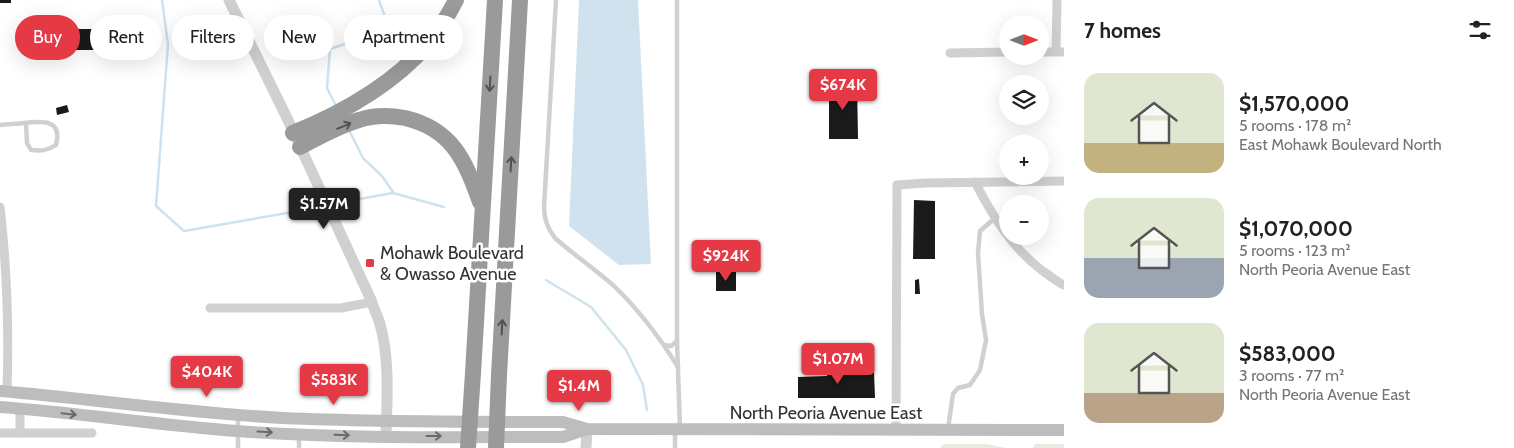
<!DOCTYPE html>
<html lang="en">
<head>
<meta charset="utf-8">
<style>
  :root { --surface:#fff; --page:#f6f6f6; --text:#202124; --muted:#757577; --accent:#e63946 }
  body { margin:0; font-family:Cabin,sans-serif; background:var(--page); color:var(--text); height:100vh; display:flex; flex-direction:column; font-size:19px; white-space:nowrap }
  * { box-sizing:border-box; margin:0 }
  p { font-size:16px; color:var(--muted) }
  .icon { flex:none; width:28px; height:28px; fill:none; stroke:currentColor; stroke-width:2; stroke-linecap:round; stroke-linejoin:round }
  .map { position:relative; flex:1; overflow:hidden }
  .panel { display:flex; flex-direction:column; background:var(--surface); width:450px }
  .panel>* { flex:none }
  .hud { position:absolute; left:15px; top:15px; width:475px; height:45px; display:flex; gap:10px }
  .needle { width:32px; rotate:90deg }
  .buttons { position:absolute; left:999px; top:15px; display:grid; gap:10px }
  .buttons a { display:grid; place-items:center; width:50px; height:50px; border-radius:50%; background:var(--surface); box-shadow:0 5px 20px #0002; font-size:25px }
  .price { position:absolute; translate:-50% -42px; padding:0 11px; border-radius:5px; background:var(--accent); color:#fff; font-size:16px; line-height:32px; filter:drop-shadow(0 1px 2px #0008) }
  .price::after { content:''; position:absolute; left:50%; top:30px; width:15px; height:11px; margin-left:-8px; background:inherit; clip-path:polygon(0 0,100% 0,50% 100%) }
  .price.current { background:#222; color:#fff }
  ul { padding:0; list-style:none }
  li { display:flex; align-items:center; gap:15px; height:125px; padding:0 20px }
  li span { display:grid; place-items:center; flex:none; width:140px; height:100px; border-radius:15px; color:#555 }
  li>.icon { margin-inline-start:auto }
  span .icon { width:60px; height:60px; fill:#fffc; stroke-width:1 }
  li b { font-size:21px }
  h2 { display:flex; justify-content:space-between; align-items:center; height:60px; padding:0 20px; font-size:21px }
  .tag { padding:0 18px; border-radius:22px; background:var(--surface); box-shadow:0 5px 20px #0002; font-size:18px; line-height:45px }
  .tag.current { background:var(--accent); color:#fff }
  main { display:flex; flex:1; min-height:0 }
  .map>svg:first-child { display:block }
  .green { fill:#e6ecdf }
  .water { fill:#cfe2ee }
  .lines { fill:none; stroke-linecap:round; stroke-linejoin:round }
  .stream { stroke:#cfe2ee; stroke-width:2.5 }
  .building { fill:#1a1a1a }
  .service { stroke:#d0d0d0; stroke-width:4.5 }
  .minor { stroke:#d0d0d0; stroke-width:9 }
  .tertiary { stroke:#d0d0d0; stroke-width:11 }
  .secondary { stroke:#bdbdbd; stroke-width:12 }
  .motorway { stroke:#9a9a9a; stroke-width:16 }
  .motorway-bridge { stroke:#9a9a9a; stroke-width:16 }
  .oneway { stroke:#525252 }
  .oneway2 { stroke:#6a6a6a }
  .poi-dot { fill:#e63946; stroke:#fff; stroke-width:2 }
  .labels { text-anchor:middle; stroke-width:5; stroke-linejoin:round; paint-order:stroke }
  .poi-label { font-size:18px; fill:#333; stroke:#fff; text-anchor:start }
  .street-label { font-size:18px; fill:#333; stroke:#fff }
</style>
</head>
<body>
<main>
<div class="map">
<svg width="1064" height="448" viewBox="0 0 1064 448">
  <rect width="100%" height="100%" fill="#fff"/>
  <g class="green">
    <polygon points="944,444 986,444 1006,448 940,448"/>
    <polygon points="1035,444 1064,444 1064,448 1033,448"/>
  </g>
  <polygon class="water" points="579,0 638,0 651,264 619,265 569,226"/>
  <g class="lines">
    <g class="stream">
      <polyline points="162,0 168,44 156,206 184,231 310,209"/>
      <polyline points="335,104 327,88 330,49 365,37 385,17 379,0"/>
      <polyline points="349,130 363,158 382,176 393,192"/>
      <polyline points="343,202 393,193 444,207"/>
      <polyline points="546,280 591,307 626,350 643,385 647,410"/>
    </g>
  </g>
  <g class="building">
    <rect x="0" y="0" width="11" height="3"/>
    <polygon points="64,29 105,29 105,50 65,50"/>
    <polygon points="829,82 857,82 858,139 829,139"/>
    <polygon points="67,105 69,112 57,115 56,108"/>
    <polygon points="914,200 935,201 935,259 913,259"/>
    <rect x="716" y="272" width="20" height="19"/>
    <polygon points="919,279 920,294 915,294 915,280"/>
    <polygon points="827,371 874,371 875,398 798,398 798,377 827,376"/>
  </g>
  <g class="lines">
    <g class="service">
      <path d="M 556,0 L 544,207 C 544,219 547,228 555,238 C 574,255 595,269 614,286 C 639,310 660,338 678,367"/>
      <polyline points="677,0 677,341 680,429"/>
      <path d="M 0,125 C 8,124 16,124 24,123 C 42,121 63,119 56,145 C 47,151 41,151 31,150 L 27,143 L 26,123"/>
      <polyline points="664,345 671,346 677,341"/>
      <polyline points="948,429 953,394 958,388 970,385 980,370 986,340 982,314 978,253 980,231 995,218"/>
      <polyline points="675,430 675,448"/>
      <polyline points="299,435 299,448"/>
      <polyline points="238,448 238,417"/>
    </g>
    <g class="minor">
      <polyline points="1056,51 1057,0"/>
      <polyline points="1040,52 1064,52"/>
      <polyline points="950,53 1008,52"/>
      <path d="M 975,182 C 993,217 1012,248 1044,272 C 1051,276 1057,282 1064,285"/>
      <path d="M 0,207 C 7,268 9,330 7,391"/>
      <polyline points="210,308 341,308 372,302"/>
      <polyline points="896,430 897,185 925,183 1064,181"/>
      <polyline points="0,433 92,433"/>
      <polyline points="20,433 20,409"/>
    </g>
    <g class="tertiary">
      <path d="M 229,0 L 287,118 L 372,302 C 374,310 378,317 380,324 C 390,360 387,399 386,436"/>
      <polyline points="586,448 587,429"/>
    </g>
    <g class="secondary">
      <path d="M 0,391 C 94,399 188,413 283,418 C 376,422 469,422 563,422 L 587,429 L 1064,430"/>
      <path d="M 0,407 C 79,413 158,425 237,431 C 346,439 454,437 563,437 L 587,429"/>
    </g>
    <g class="motorway">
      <path d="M 293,133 C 342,113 392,85 427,45 C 438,31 448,16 456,0"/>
      <path d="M 300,147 C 319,137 338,126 359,120 C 374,115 389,115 405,118 C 452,129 465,160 480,202"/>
      <polyline points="473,373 495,0"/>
      <polyline points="499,375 520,0"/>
    </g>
    <g class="motorway-bridge">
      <polyline points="468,448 473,373"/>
      <polyline points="496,448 499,375"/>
    </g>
  </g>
  <defs><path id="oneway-shaft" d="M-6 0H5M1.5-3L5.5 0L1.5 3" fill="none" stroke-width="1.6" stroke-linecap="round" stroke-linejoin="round" transform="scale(1.25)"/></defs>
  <g class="oneway">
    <use href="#oneway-shaft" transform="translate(490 84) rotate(93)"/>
    <use href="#oneway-shaft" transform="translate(344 126) rotate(-23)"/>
    <use href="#oneway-shaft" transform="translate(511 164) rotate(-87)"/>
    <use href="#oneway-shaft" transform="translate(502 327) rotate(-87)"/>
  </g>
  <g class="oneway2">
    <use href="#oneway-shaft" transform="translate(69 414) rotate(6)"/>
    <use href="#oneway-shaft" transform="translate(265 432) rotate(3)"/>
    <use href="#oneway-shaft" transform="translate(342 435) rotate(2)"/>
    <use href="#oneway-shaft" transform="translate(434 436)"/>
  </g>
  <rect class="poi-dot" x="365" y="258" width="10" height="10" rx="2.5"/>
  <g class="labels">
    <g class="poi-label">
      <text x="380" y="259">Mohawk Boulevard<tspan x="380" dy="21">&amp; Owasso Avenue</tspan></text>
    </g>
    <g class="street-label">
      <text x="826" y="419">North Peoria Avenue East</text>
    </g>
  </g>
</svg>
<div class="buttons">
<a><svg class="needle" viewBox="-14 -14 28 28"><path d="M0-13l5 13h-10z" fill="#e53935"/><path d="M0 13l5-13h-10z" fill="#757577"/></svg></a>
<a><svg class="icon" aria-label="layers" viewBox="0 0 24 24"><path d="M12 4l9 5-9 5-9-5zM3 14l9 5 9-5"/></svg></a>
<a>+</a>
<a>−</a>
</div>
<b class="price" style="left:843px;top:111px">$674K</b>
<b class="price current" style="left:324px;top:230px">$1.57M</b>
<b class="price" style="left:726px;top:282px">$924K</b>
<b class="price" style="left:838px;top:385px">$1.07M</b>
<b class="price" style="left:207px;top:398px">$404K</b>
<b class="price" style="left:334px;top:406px">$583K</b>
<b class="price" style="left:579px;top:412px">$1.4M</b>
<div class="hud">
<a class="tag current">Buy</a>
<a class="tag">Rent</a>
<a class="tag">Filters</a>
<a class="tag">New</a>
<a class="tag">Apartment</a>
</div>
</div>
<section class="panel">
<h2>7 homes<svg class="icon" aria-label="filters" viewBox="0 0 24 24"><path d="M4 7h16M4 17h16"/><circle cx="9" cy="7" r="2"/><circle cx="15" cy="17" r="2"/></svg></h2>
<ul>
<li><span style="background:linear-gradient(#dfe7d0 70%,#c2b280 0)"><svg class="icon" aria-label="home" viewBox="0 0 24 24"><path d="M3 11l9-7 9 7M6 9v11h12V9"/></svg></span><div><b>$1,570,000</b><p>5 rooms · 178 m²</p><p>East Mohawk Boulevard North</p></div></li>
<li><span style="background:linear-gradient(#dfe7d0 60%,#9aa5b1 0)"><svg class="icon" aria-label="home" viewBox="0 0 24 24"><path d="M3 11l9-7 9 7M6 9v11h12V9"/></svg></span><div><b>$1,070,000</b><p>5 rooms · 123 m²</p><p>North Peoria Avenue East</p></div></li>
<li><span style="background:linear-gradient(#dfe7d0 70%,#b9a48a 0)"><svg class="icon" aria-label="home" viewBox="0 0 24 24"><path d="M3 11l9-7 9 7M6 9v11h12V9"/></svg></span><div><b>$583,000</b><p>3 rooms · 77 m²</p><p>North Peoria Avenue East</p></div></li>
</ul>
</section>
</main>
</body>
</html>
